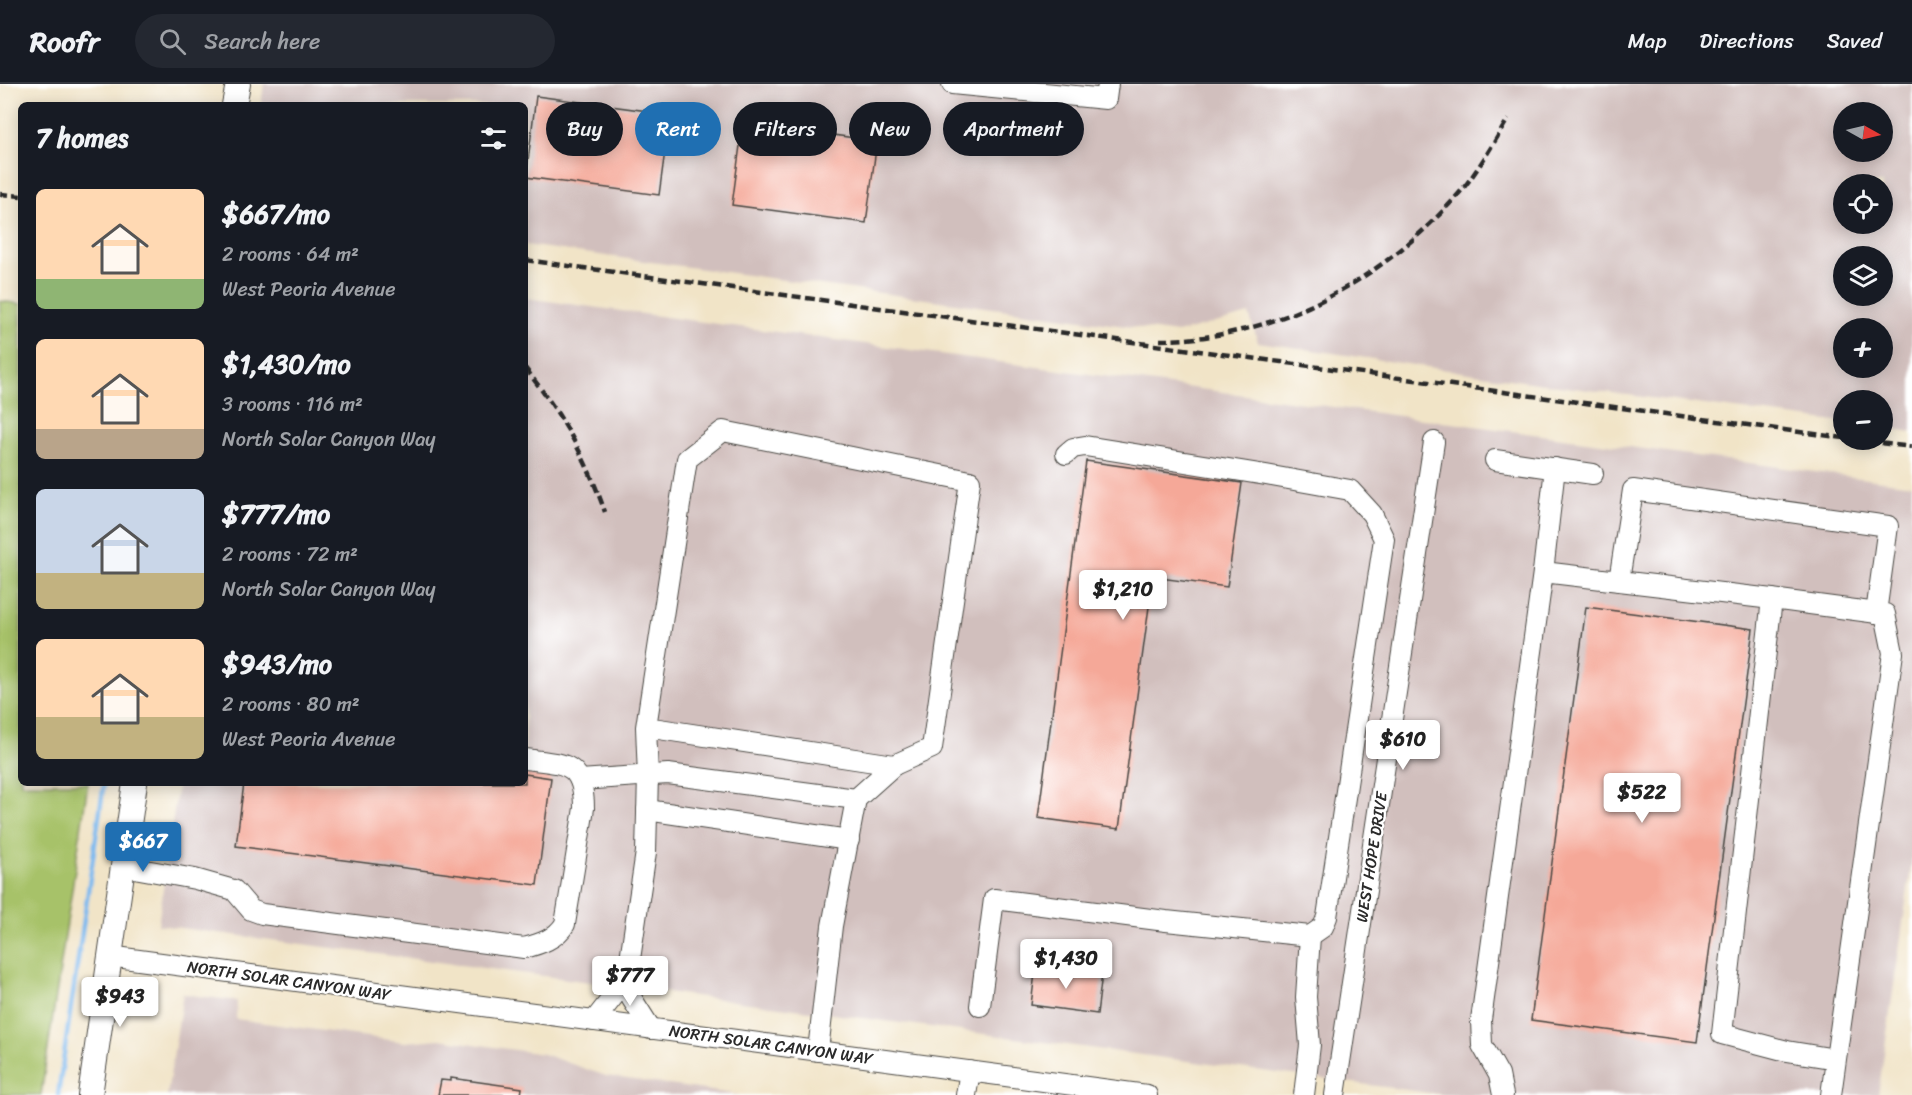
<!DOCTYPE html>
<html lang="en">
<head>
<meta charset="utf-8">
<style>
  :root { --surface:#171b24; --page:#242831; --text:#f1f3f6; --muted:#9ea1a6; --line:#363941; --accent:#1f6fb2 }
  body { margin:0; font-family:Sriracha,sans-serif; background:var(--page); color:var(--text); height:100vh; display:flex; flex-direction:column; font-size:22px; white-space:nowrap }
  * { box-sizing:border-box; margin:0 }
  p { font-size:20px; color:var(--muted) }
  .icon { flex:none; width:33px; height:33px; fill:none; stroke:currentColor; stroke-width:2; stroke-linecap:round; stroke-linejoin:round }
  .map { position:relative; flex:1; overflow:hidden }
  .side { position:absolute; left:18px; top:18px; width:510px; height:684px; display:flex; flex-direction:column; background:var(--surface); border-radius:9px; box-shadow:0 3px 15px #0003 }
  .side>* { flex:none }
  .banner { position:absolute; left:546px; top:18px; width:570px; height:54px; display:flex; gap:12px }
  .needle { width:39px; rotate:98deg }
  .buttons { position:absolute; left:1833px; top:18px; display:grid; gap:12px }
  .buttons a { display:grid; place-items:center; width:60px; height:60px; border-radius:50%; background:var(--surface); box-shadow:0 3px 15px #0003; font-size:30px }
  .price { position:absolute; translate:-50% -51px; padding:0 14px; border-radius:6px; background:#fff; color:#222; font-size:20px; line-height:39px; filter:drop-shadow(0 2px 3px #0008) }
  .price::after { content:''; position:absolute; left:50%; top:36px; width:18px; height:14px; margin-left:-9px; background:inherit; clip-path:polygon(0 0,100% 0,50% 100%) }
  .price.selected { background:var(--accent); color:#fff }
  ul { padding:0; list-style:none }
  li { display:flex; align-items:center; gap:18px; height:150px; padding:0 18px }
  li span { display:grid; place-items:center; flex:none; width:168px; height:120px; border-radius:9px; color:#555 }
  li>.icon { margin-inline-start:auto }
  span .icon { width:72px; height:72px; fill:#fffc; stroke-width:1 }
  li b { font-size:26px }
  h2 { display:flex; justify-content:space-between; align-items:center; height:72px; padding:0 18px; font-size:26px }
  .tag { padding:0 21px; border-radius:27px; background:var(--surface); box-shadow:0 3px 15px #0003; font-size:21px; line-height:54px }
  .tag.selected { background:var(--accent); color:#fff }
  header { display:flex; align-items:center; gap:36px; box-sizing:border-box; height:84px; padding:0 30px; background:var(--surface); border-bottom:2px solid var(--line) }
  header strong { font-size:28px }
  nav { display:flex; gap:33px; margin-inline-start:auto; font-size:21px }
  .search { width:420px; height:54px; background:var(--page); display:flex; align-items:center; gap:15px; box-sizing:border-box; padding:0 21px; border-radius:33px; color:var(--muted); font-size:22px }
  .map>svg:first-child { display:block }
  .industrial { fill:#d1bfbd; fill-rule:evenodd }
  .green { fill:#a7c269; stroke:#69764a; stroke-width:1.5 }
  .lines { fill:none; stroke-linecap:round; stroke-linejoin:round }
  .stream { stroke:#7cb9ef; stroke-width:4.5 }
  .building { fill:#f5a898 }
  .minor-casing { stroke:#494742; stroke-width:22 }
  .major-casing { stroke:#494742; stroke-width:26 }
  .minor { stroke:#fff; stroke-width:20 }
  .major { stroke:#fff; stroke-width:24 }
  .rail { stroke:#2b2b2b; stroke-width:4.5; stroke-dasharray:9 4.5; stroke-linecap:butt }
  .labels { text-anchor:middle; stroke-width:4.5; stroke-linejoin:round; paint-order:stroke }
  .street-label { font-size:16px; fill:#2b2b2b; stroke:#fff }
</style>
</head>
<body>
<header>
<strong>Roofr</strong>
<div class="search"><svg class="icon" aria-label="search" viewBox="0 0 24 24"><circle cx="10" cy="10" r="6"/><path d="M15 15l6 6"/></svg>Search here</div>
<nav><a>Map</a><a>Directions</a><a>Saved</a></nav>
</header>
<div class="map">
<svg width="1912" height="1011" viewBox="0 0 1912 1011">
  <rect width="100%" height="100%" fill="#fff"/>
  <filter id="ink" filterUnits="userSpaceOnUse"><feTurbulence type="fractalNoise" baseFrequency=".0167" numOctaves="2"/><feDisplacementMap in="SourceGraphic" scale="12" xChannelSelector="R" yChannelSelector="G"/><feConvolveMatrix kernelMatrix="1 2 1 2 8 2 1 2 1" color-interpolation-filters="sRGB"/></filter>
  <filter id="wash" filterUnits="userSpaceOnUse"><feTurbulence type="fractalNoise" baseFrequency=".008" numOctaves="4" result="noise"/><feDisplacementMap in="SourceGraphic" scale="24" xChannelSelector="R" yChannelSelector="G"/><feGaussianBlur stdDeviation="1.35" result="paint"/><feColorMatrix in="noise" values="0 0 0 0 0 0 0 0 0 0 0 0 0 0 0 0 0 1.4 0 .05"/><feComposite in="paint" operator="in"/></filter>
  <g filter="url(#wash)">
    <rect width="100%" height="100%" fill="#f1e4c7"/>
    <g class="industrial">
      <path d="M 264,0 L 1912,0 L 1912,348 L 1883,344 L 1882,316 L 1844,316 L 1843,339 L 1536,299 L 1258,258 L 1249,230 L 1177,249 L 525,161 L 525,21 L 261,21 ZM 1844,28 L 1882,28 L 1882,68 L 1844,68 ZM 1844,100 L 1882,100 L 1882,140 L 1844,140 ZM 1844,172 L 1882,172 L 1882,212 L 1844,212 ZM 1844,244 L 1882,244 L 1882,284 L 1844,284 Z"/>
      <polygon points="525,214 1912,401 1912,777 1878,1011 1445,1011 158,841 178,699 525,699"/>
      <polygon points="183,910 237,917 236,935 405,958 439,955 543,970 606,992 740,1011 167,1011"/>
    </g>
    <polygon class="green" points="0,217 21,220 21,699 88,699 41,1011 0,1011"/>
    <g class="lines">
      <polyline class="stream" points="58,1011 104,699"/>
    </g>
    <g id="blocks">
      <g class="building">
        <polygon points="536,12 670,30 659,111 526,93"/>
        <polygon points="743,39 877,57 866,139 732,121"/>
        <polygon points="1086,377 1242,399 1227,503 1153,493 1119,745 1038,734"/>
        <polygon points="1586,523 1753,545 1697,958 1531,936"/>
        <polygon points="525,690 551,694 537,801 236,762 244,699 525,699"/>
        <polygon points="1036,881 1102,890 1097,930 1031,921"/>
        <polygon points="451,994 522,1004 521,1011 438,1011 441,996 451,997"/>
      </g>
    </g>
  </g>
  <g filter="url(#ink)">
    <use href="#blocks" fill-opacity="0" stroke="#494742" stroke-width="1.5"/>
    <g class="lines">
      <defs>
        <g id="minor">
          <polyline points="952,0 1106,15 1108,0"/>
          <polyline points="1495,376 1593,390"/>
          <polyline points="1543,488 1555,384"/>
          <polyline points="1619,497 1633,406 1888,442 1876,529"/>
          <polyline points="580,696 668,690 856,715 832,842 818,967"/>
          <polyline points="856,715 894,681"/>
          <polyline points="647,726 849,756"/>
          <path d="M 123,782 L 195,795 L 234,806 L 251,826 L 262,830 L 524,864 C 540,860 556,855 565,840 L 584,724 C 584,677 564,680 525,675"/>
          <polyline points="109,872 1147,1011"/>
          <polyline points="627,895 646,768 648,692 646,643 687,375 723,347 970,397 932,664 894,681 646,643"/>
          <polyline points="980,922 994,815 1166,837 1310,852 1323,843 1327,833 1384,455 1372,430 1350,406 1266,391 1085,362 1073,364 1066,370"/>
          <polyline points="594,937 627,895 632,915 651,945"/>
          <polyline points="966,1011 970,987"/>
          <polyline points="1304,1011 1310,961 1306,913 1310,852"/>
          <polyline points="1335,1011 1434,358"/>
          <polyline points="1503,1011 1499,991 1482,961 1481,936 1543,488 1772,515"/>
          <polyline points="1831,1011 1836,975 1893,569 1885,530 1772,515 1722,950 1787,967 1836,975"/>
        </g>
        <g id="major">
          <polyline points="234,21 238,0"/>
          <polyline points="90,1011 135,699"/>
        </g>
      </defs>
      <use href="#minor" class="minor-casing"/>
      <use href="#major" class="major-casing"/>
      <use href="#minor" class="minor"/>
      <use href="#major" class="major"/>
      <g class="rail">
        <polyline points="0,110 21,112"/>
        <polyline points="525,176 1844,354"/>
        <path d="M 1160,256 C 1276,256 1387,194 1461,107 C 1479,85 1493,60 1508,35"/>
        <path d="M 525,284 C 562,331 585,371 605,428"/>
        <polyline points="1855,356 1912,363"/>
      </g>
    </g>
  </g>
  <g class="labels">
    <g class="street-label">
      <text transform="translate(1371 773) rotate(-81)" y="6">WEST HOPE DRIVE</text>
      <text transform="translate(289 896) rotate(8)" y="6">NORTH SOLAR CANYON WAY</text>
      <text transform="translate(771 960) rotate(8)" y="6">NORTH SOLAR CANYON WAY</text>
    </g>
  </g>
</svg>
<div class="buttons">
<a><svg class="needle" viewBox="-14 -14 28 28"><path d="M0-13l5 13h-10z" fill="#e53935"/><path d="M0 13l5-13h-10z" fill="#9ea1a6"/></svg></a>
<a><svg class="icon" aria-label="locate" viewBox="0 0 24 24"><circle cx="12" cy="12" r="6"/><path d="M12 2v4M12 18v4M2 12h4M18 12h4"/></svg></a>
<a><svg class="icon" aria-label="layers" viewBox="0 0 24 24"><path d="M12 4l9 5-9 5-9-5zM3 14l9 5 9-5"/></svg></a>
<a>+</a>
<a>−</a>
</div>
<b class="price" style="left:1123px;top:537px">$1,210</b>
<b class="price" style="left:1403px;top:687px">$610</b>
<b class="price" style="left:1642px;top:740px">$522</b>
<b class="price selected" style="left:143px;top:789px">$667</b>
<b class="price" style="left:1066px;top:906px">$1,430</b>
<b class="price" style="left:630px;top:923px">$777</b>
<b class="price" style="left:120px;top:944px">$943</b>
<div class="banner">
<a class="tag">Buy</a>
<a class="tag selected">Rent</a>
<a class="tag">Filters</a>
<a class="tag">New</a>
<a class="tag">Apartment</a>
</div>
<section class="side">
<h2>7 homes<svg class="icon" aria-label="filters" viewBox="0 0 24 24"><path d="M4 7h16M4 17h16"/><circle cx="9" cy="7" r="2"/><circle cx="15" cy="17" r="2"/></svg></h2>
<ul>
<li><span style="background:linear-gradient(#ffd9b3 75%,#8fb573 0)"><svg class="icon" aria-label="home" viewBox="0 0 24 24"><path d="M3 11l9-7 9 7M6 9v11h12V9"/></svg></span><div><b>$667/mo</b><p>2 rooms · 64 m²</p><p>West Peoria Avenue</p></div></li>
<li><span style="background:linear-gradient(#ffd9b3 75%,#b9a48a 0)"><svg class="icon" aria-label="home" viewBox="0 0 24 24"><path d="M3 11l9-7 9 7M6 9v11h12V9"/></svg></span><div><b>$1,430/mo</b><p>3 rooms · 116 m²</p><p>North Solar Canyon Way</p></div></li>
<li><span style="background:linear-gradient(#c9d6e8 70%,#c2b280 0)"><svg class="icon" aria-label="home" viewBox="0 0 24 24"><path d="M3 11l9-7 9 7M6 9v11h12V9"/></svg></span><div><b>$777/mo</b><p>2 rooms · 72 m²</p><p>North Solar Canyon Way</p></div></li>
<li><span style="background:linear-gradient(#ffd9b3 65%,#c2b280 0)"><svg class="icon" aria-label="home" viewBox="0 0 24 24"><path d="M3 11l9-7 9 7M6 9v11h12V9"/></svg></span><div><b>$943/mo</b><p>2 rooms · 80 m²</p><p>West Peoria Avenue</p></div></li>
</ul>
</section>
</div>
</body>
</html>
